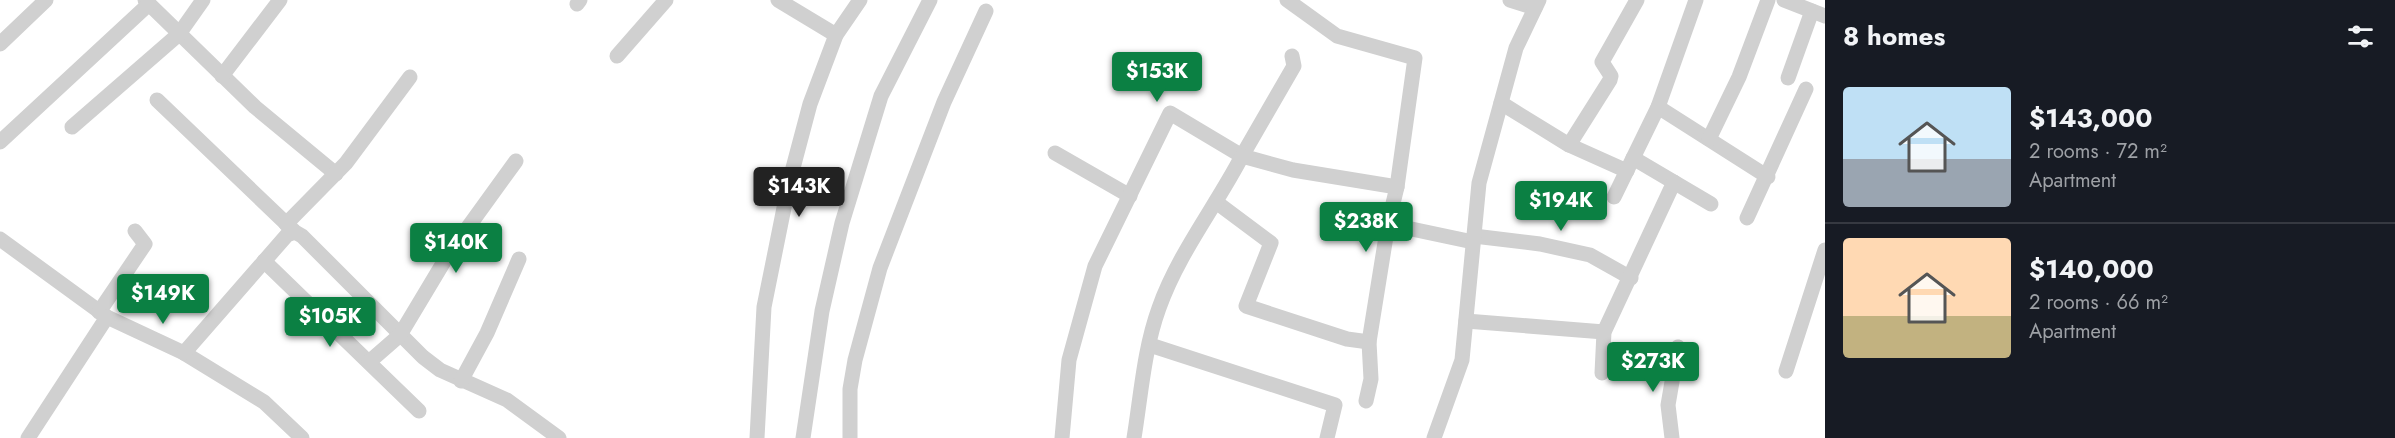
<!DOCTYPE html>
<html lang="en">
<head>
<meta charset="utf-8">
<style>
  :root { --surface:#171b24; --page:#242831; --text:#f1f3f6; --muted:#9ea1a6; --line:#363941; --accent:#0b8043 }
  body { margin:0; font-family:Jost,sans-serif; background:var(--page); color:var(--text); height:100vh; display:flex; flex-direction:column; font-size:22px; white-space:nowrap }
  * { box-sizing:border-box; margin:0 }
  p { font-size:20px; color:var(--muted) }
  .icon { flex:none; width:33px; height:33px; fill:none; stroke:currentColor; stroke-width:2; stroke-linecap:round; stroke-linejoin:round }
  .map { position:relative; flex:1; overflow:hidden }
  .details { display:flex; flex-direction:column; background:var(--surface); width:570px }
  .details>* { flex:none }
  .price { position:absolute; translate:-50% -51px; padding:0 14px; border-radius:6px; background:var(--accent); color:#fff; font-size:20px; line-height:39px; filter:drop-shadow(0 2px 3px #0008) }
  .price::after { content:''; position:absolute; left:50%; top:36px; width:18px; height:14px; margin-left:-9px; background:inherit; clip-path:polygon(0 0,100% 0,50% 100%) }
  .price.current { background:#222; color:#fff }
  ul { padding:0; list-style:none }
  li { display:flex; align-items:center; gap:18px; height:150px; padding:0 18px }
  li+li { border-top:2px solid var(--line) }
  li span { display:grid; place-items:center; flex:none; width:168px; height:120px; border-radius:6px; color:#555 }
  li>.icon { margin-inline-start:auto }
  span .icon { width:72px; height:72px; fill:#fffc; stroke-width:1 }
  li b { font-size:26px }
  h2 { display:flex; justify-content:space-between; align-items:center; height:72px; padding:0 18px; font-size:26px }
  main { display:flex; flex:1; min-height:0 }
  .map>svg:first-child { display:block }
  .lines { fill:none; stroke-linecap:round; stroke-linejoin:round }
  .street { stroke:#d0d0d0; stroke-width:15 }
</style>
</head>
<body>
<main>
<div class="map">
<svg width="1825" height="438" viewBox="0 0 1825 438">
  <rect width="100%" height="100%" fill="#fff"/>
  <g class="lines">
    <g class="street">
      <polyline points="145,0 255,107 336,174"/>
      <polyline points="778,0 836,35"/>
      <polyline points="1287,0 1337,36 1415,58 1397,187 1388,224"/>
      <polyline points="1510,0 1535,8"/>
      <polyline points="1784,0 1825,16"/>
      <polyline points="577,4 580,0"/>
      <polyline points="0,44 46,0"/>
      <polyline points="617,56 666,0"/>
      <polyline points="222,76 280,0"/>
      <polyline points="1788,78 1812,11"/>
      <polyline points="157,100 295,232 302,236 423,357 440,370 507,400 559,438"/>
      <polyline points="1501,103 1569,145 1627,171"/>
      <polyline points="1658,107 1768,177"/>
      <polyline points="72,127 179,34 203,0"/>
      <polyline points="1709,139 1739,77 1768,0"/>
      <polyline points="0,142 149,4"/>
      <polyline points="1569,145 1610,80 1611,76 1602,62 1637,0"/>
      <polyline points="1055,153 1130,196"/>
      <polyline points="1633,158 1711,204"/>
      <polyline points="1614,197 1658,107 1696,0"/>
      <polyline points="1216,202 1271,243 1246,306 1347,339 1369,342"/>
      <polyline points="1747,218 1806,89"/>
      <polyline points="286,224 346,163 410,77"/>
      <polyline points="1474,236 1540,244 1590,255 1631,278"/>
      <polyline points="0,239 107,317 184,353 264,402 302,438"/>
      <polyline points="264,261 419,411"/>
      <polyline points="99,312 145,244 135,231"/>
      <polyline points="1466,321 1604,332"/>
      <polyline points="1150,345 1335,405 1327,438"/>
      <polyline points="184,353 287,235 295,232"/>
      <polyline points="369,362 400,335 448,255 516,161"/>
      <polyline points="1786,371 1825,250"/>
      <polyline points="1602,373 1604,332 1674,182"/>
      <polyline points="461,381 487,333 519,259"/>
      <polyline points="1366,401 1371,379 1369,342 1388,224 1473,242"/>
      <polyline points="28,438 107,317"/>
      <polyline points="757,438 764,307 789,183 810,104 836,35 860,0"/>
      <polyline points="803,438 822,311 842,223 881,96 930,0"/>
      <polyline points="850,438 850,389 855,360 880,268 944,102 986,11"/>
      <polyline points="1062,438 1069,360 1095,266 1170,113 1242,156 1294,66 1292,56"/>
      <path d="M 1134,438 C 1141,395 1144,349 1159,308 C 1178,254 1216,206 1242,156 L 1293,170 L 1397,187"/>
      <polyline points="1434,438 1462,360 1479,183 1516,48 1539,0"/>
      <polyline points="1672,438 1668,405 1678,347"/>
    </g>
  </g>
</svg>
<b class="price" style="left:1157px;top:103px">$153K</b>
<b class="price current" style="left:799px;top:218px">$143K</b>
<b class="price" style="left:1561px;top:232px">$194K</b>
<b class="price" style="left:1366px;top:253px">$238K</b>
<b class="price" style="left:456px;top:274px">$140K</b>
<b class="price" style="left:163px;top:325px">$149K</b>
<b class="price" style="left:330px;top:348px">$105K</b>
<b class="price" style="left:1653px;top:393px">$273K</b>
</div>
<section class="details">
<h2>8 homes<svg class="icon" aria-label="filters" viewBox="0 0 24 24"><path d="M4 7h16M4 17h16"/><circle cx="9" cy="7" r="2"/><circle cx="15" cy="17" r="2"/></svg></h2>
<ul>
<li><span style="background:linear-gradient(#bfe0f5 60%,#9aa5b1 0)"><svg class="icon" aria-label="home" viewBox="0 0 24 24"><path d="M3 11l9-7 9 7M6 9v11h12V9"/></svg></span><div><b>$143,000</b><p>2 rooms · 72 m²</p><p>Apartment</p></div></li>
<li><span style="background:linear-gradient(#ffd9b3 65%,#c2b280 0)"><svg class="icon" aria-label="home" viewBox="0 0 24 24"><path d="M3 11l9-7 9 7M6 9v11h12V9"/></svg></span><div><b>$140,000</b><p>2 rooms · 66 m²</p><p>Apartment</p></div></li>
</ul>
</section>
</main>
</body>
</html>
